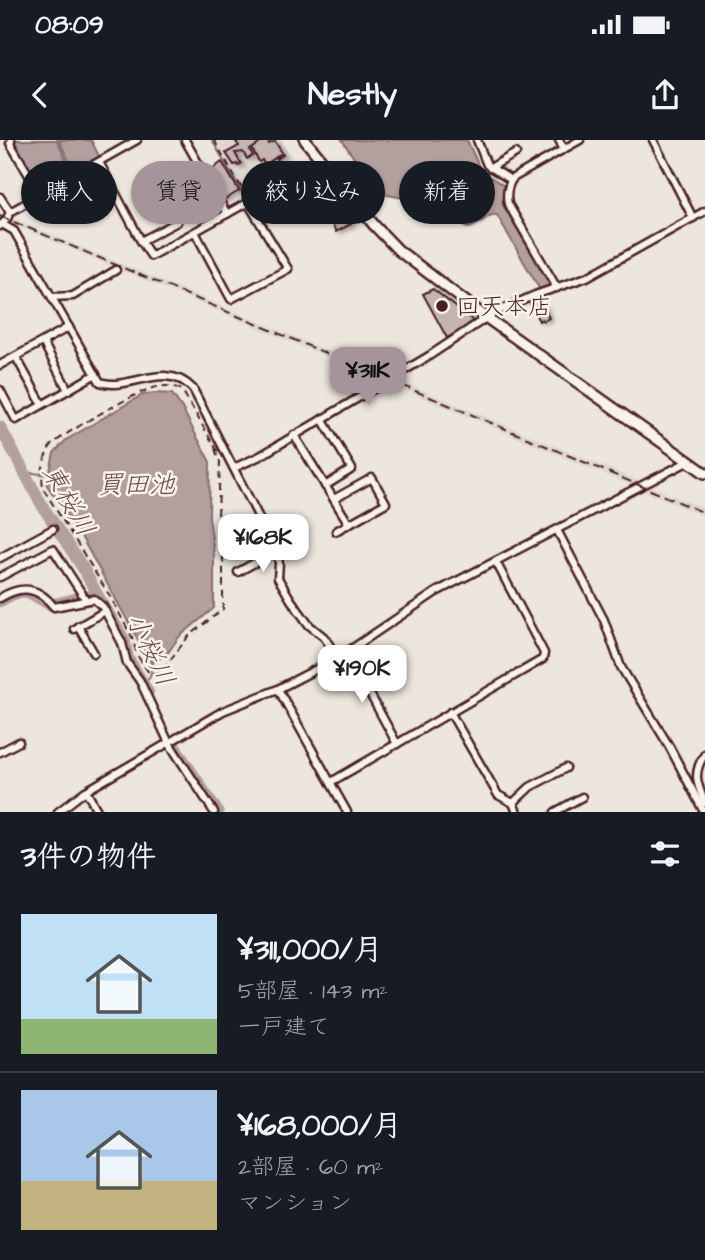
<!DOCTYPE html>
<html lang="ja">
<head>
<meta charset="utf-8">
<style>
  :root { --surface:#171b24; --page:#242831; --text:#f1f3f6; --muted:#9ea1a6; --line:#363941; --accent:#a6949b }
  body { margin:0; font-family:"Architects Daughter","Klee One",sans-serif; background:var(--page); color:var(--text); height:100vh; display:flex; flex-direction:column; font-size:26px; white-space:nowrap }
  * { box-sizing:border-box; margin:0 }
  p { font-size:23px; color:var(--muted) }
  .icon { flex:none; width:38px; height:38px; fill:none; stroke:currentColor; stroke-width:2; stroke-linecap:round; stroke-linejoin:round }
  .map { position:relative; height:672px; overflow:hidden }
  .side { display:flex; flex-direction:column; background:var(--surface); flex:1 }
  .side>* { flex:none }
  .hud { position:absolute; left:21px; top:21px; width:663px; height:63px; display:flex; gap:14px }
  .price { position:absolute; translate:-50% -60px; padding:0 16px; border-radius:14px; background:#fff; color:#222; font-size:23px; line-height:46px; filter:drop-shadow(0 2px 4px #0008) }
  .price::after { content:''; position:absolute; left:50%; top:42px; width:21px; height:16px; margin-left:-10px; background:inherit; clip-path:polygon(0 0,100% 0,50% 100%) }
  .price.selected { background:var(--accent); color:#111 }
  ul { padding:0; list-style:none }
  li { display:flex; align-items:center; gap:21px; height:175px; padding:0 21px }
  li+li { border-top:2px solid var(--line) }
  li span { display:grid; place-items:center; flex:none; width:196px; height:140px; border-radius:0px; color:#555 }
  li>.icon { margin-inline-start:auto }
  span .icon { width:84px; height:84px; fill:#fffc; stroke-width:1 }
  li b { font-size:30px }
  h2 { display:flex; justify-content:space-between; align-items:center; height:84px; padding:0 21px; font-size:30px }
  .pill { padding:0 24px; border-radius:32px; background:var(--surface); box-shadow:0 2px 5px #0004; font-size:24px; line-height:63px }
  .pill.selected { background:var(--accent); color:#111 }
  .status { display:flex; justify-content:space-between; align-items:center; height:49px; padding:0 35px; background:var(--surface); direction:ltr }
  .status svg { height:19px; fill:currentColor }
  header { display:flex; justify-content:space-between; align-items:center; height:91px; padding:0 21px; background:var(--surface); font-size:32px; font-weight:700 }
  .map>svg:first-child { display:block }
  .built { fill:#e0d7d0 }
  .water { fill:#b39f9d; stroke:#896c6f; stroke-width:2 }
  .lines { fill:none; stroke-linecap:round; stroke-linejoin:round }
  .stream { stroke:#896c6f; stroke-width:2 }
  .river { stroke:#b39f9d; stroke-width:12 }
  .building { fill:#c4b5b0; stroke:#4a1f2b; stroke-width:2; filter:url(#shadow) }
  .street-casing { stroke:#4a1f2b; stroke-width:11 }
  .primary-casing { stroke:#4a1f2b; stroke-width:14 }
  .path { stroke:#4a1f2b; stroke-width:2; stroke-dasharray:7 5; stroke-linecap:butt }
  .street { stroke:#f7f3e8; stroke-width:6 }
  .primary { stroke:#f7f3e8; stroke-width:9 }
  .rail { stroke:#4a1f2b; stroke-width:2; stroke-dasharray:10 5; stroke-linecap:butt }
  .poi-dot { fill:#4a1f2b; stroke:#f7f3e8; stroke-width:2.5 }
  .labels { text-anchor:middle; stroke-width:5; stroke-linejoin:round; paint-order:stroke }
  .poi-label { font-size:24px; fill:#4a1f2b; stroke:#f7f3e8; text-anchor:start }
  .water-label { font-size:26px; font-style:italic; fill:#6f4c53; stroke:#f7f3e8 }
</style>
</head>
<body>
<div class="status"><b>08:09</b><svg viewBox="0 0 49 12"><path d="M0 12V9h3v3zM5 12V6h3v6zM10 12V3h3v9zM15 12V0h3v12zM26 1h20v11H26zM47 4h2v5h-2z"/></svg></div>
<header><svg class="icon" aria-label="back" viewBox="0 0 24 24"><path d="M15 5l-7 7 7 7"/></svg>Nestly<svg class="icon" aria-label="share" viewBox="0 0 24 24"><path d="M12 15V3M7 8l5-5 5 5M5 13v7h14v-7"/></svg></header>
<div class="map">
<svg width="705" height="672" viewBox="0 0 705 672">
  <defs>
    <filter id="shadow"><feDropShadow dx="4" dy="2" stdDeviation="2" flood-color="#0004"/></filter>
  </defs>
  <rect width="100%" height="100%" fill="#ece6dd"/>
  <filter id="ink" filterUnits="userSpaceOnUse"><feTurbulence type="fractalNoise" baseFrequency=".0143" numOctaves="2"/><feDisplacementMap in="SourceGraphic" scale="14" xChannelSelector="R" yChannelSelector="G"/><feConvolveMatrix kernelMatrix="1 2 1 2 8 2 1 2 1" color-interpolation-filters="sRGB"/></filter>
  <g filter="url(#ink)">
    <g class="built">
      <polygon points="215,0 281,0 300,31 249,59"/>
      <polygon points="0,73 696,365 705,369 705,377 0,79"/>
    </g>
    <g class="water">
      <polygon points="16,0 57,0 72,33 41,49 15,5"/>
      <polygon points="59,0 91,0 100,18 74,32"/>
      <path d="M 342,0 L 467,0 L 481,31 L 503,45 L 503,58 L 507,67 L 551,142 L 549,146 L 540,150 L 497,75 C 486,73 479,88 467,88 L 449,73 L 442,73 L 420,61 L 377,53 Z"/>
      <polygon points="155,253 172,254 182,268 210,322 209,376 214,414 214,468 179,497 167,514 151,523 83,400 47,345 54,313 66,300 142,255"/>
    </g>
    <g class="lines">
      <g class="stream">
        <polyline points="212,0 246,59"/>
        <polyline points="26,332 48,335"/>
        <polyline points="144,543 150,536 154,520"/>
      </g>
      <g class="river">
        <polyline points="0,287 43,367 83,428 98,456"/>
        <path d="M 0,461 C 29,445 24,451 51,465 L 82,457 L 98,456 L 124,499 L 128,518 L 148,552"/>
        <polyline points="173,604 218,672"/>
      </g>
    </g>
    <g class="building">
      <polygon points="240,0 261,0 259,2 260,4 250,10 253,16 247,19 243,12 235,13 241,24 238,26 237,24 234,25 226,13 239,6 236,2"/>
      <polygon points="263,1 267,1 269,4 275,1 282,13 265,25 262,20 259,22 252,9"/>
      <polygon points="282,13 283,15 277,19 282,28 276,31 270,22"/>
      <polygon points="222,22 239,51 224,60 207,33"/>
      <polygon points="336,56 351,84 336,92 322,64"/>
      <polygon points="433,149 471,179 473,182 469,184 470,186 447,198 423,154"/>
      <polygon points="539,159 549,178 543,181 542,179 539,181 530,164"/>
    </g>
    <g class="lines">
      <defs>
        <g id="street">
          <polyline points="11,0 10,3 40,54"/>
          <polyline points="185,0 227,74"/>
          <polyline points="477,0 487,25 511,40"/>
          <polyline points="653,0 693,78"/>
          <polyline points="564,9 580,0"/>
          <polyline points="99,22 141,101"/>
          <polyline points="490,28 516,13"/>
          <polyline points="158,46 177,82 141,101 151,116 322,21"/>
          <polyline points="0,57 10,72"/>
          <path d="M 2,84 L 14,91 L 100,242 C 129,252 166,219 193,249 L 276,411 L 279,423 L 278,438 L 291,460 L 309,485 L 324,497 L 338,518 L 364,543 L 397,604"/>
          <polyline points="0,86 7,79 10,72 137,0"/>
          <polyline points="195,92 231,159 288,129 248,63"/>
          <path d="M 557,148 L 508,64 C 506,54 507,46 513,38 L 564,9 L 559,0"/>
          <polyline points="52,157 73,156 116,130"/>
          <polyline points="43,202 68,250"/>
          <polyline points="16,217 42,264"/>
          <polyline points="0,225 69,187"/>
          <polyline points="0,250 16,280 96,234"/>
          <polyline points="322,279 352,329 325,346"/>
          <polyline points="294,295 349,384"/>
          <polyline points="234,328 260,316 429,216 492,174 535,155 587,137 705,71"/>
          <polyline points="334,359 372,338 386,363 336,391"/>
          <polyline points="557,390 604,480 621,527 669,606 704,672"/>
          <polyline points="0,418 53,389"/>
          <polyline points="238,432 276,411"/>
          <polyline points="0,437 53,409 86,460"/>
          <path d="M 0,458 C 21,445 38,446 54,467 L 94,459 L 103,467 L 122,503 L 127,523 L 140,541 L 169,603 L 214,672"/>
          <polyline points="78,486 94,513"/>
          <polyline points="74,489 105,471"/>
          <polyline points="278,549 347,672"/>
          <polyline points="450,572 498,655 513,663 517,672"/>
          <polyline points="0,612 19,602"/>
          <path d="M 705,614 C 692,633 697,644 705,663"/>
          <polyline points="331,642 543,519 544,513 496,422"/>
          <polyline points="86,651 98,672"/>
          <polyline points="513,663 530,647 566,628"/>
          <polyline points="58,672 84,652 223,571 278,549 338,518 436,452 689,321"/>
          <polyline points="555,672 582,657"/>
        </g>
        <polyline id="primary" points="305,0 374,85 398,110 487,178 705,333"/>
      </defs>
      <use href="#street" class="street-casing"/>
      <use href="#primary" class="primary-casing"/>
      <g class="path">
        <polyline points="214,0 247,57"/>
        <path d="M 215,309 L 220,322 L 218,376 L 223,407 L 223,469 L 188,497 L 160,533 L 149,533 L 137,515 L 132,497 L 111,458 L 44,350 C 40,338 43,318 50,307 C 58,296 135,253 150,249 C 161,245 173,245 182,250 L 219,314"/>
      </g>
      <use href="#street" class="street"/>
      <use href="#primary" class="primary"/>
      <polyline class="rail" points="0,76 705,373"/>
    </g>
  </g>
  <circle class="poi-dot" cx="442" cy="166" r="7"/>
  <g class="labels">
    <g class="poi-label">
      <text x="456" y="174">回天本店</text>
    </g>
    <g class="water-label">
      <text x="136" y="353">買田池</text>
      <text transform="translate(69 360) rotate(60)" y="9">東桜川</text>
      <text transform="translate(151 509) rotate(64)" y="9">小桜川</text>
    </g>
  </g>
</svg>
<b class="price selected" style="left:368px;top:267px">¥311K</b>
<b class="price" style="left:263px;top:434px">¥168K</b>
<b class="price" style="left:362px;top:565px">¥190K</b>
<div class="hud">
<a class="pill">購入</a>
<a class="pill selected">賃貸</a>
<a class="pill">絞り込み</a>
<a class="pill">新着</a>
</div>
</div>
<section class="side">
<h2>3件の物件<svg class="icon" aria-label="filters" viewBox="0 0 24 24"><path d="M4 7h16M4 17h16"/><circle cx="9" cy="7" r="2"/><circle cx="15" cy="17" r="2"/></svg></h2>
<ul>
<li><span style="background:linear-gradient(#bfe0f5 75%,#8fb573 0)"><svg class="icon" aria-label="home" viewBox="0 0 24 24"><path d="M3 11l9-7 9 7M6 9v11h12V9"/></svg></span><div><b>¥311,000/月</b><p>5部屋 · 143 m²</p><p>一戸建て</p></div></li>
<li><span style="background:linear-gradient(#a9c7e8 65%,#c2b280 0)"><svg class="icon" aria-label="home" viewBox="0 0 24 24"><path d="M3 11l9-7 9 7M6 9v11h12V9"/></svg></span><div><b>¥168,000/月</b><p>2部屋 · 60 m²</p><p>マンション</p></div></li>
</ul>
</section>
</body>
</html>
